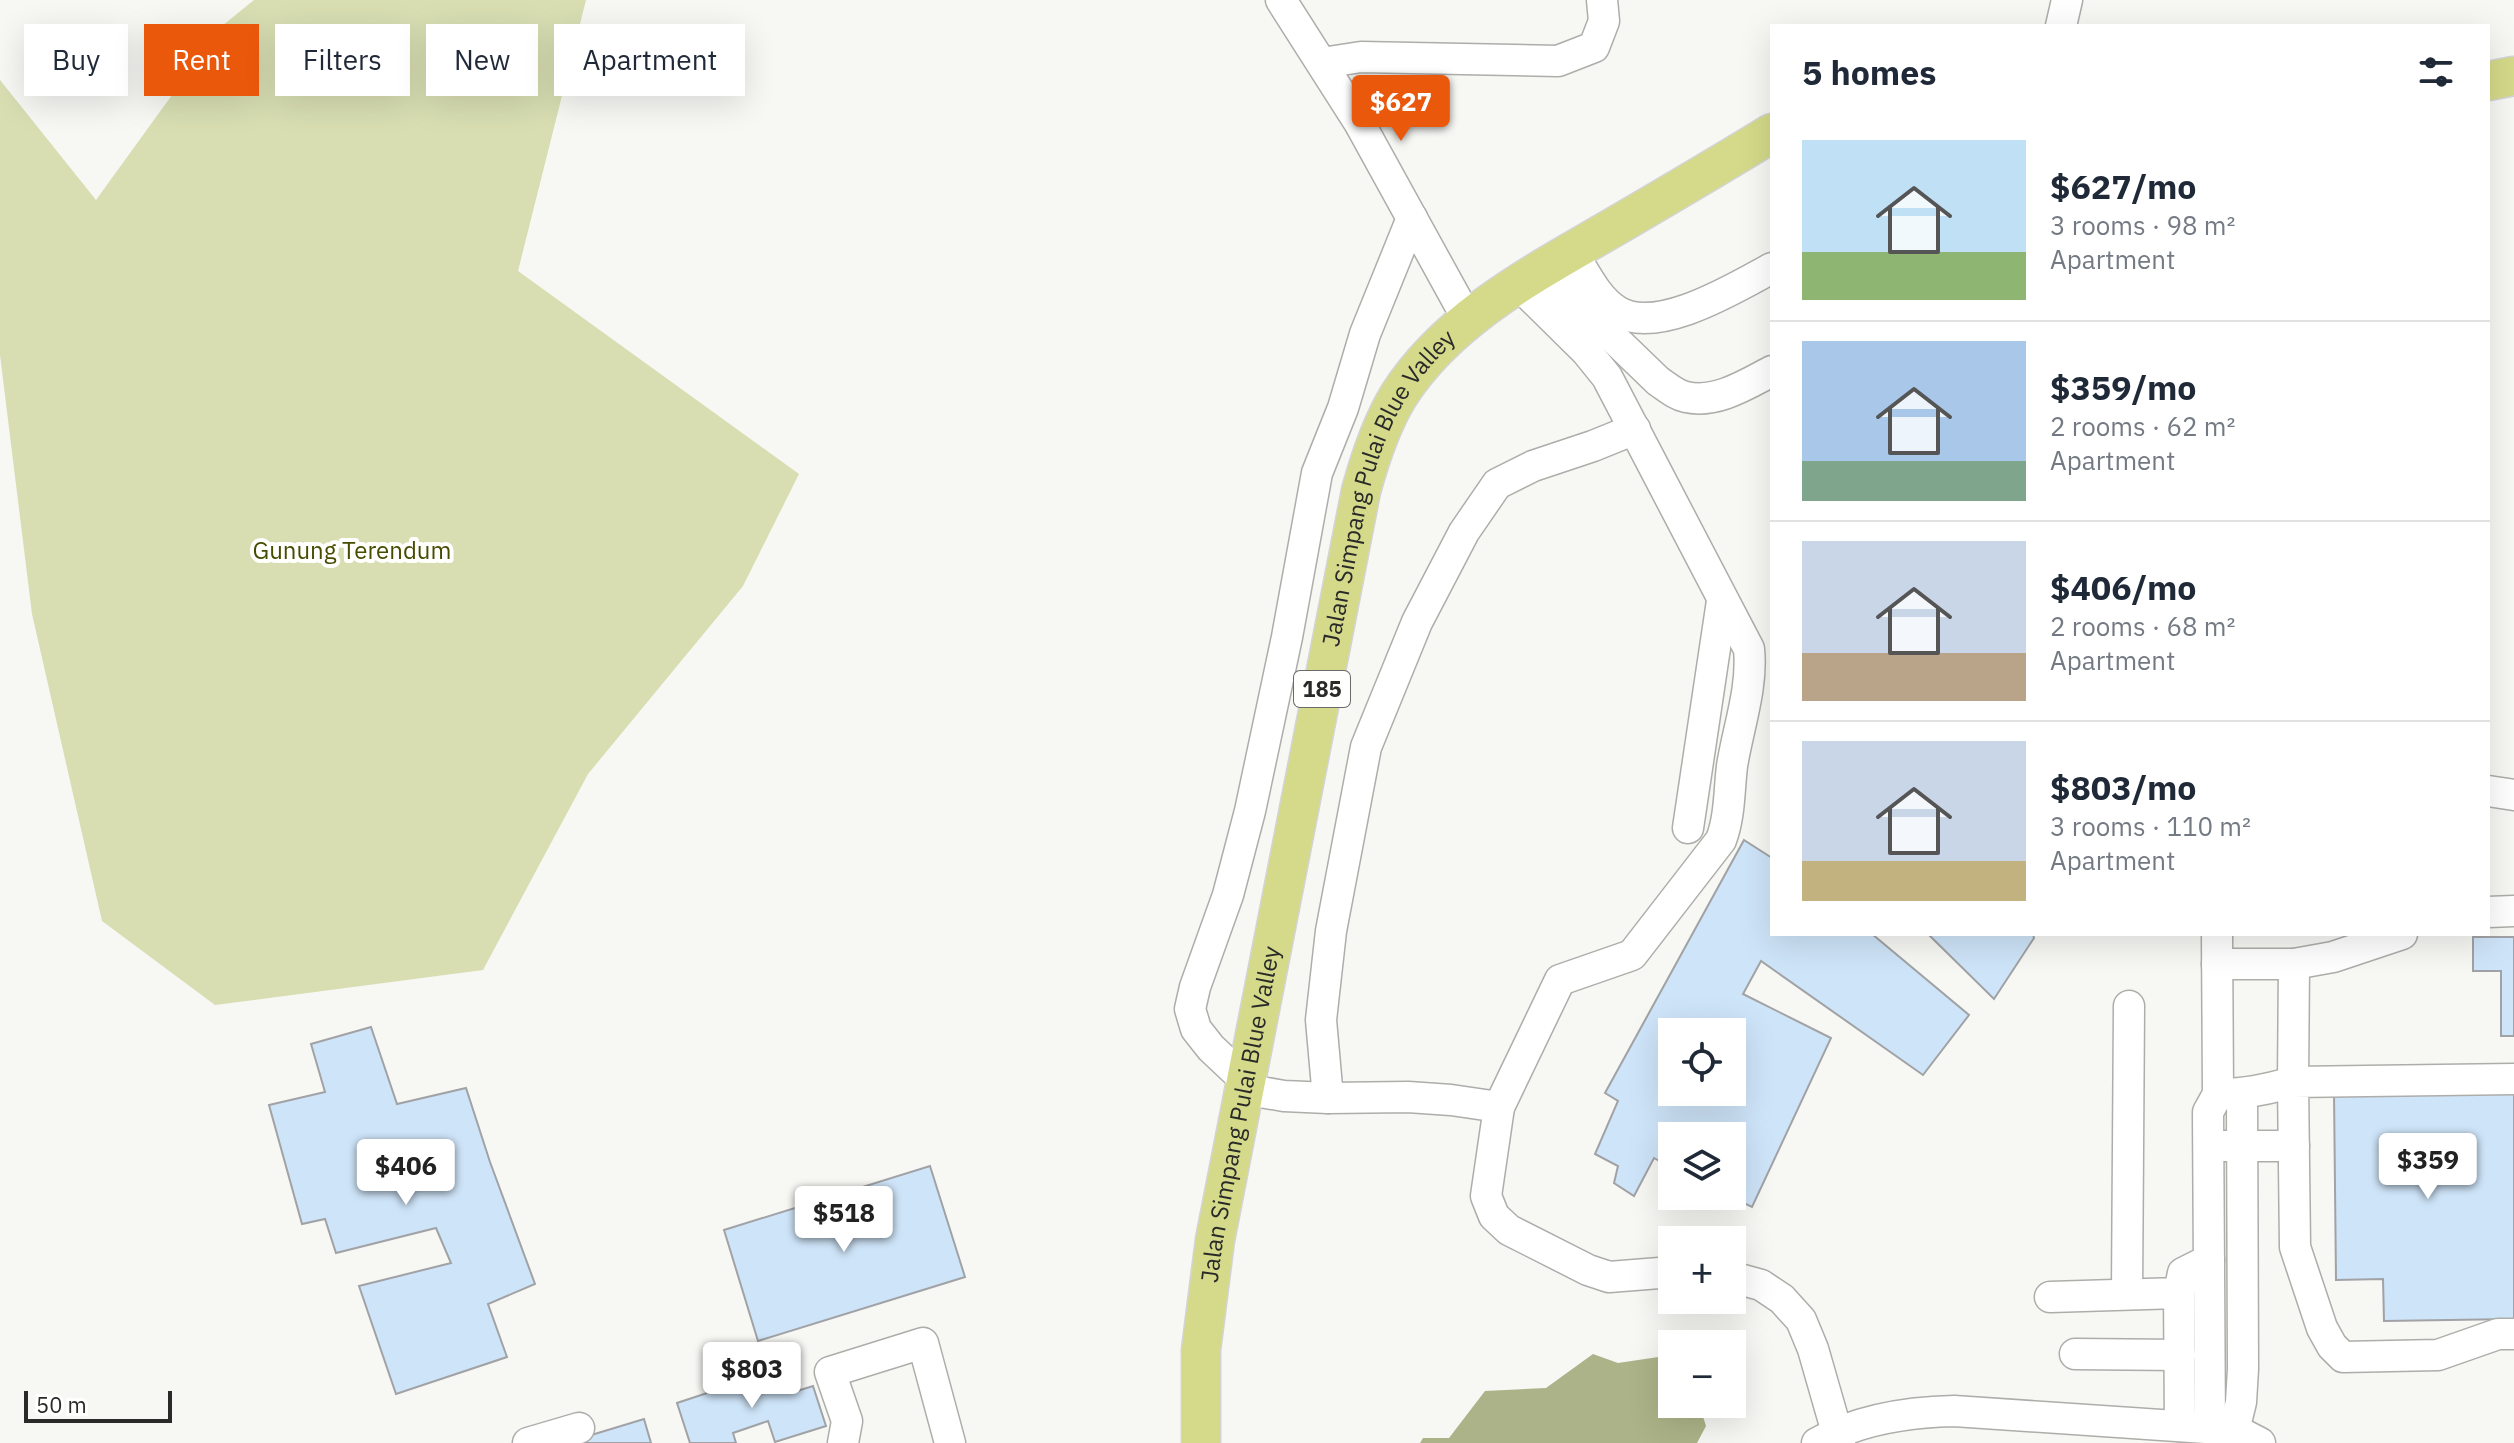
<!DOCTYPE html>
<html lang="en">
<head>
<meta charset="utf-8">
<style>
  :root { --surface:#fff; --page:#f2f2f3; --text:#1f2937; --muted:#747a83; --line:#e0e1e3; --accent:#ea580c }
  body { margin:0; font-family:"IBM Plex Sans",sans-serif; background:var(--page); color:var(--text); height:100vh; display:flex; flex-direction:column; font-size:30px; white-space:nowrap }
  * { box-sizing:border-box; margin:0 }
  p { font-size:26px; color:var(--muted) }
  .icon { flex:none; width:44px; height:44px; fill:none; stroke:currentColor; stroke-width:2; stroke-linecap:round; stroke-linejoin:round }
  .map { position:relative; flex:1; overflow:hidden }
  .panel { position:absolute; left:1770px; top:24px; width:720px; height:912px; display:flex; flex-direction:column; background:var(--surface); border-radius:0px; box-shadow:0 8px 32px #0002 }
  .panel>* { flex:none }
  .top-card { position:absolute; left:24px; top:24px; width:760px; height:72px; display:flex; gap:16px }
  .buttons { position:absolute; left:1658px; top:1018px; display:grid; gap:16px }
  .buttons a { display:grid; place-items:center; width:88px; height:88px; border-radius:0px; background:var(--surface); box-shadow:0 8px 32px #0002; font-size:40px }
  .scale { position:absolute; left:24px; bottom:20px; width:148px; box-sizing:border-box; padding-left:8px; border:4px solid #2a2a29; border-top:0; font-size:22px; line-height:28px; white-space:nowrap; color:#2a2a29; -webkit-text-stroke:6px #fffffe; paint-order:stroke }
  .price { position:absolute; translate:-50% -68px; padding:0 18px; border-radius:8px; background:#fff; color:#222; font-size:26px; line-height:52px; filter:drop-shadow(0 2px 4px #0008) }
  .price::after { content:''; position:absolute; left:50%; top:48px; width:24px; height:18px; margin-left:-12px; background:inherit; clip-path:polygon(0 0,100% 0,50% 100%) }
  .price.active { background:var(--accent); color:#fff }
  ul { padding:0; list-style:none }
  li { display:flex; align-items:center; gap:24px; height:200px; padding:0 32px }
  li+li { border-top:2px solid var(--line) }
  li span { display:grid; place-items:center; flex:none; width:224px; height:160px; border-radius:0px; color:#555 }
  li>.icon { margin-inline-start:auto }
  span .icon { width:96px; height:96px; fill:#fffc; stroke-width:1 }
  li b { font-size:34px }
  h2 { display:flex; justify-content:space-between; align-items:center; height:96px; padding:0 32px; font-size:34px }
  .chip { padding:0 28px; border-radius:0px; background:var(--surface); box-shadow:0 8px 32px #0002; font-size:28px; line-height:72px }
  .chip.active { background:var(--accent); color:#fff }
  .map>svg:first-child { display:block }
  .green { fill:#d8deb2 }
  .water { fill:#adb388 }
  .building { fill:#cee4f8; stroke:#a0a2a5; stroke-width:2; fill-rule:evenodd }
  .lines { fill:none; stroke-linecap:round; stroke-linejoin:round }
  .minor-casing { stroke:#adadaa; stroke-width:33 }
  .major-casing { stroke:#d4d4d4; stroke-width:41 }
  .minor { stroke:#fff; stroke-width:30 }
  .major { stroke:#d4da89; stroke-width:38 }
  .labels { text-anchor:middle; stroke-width:8; stroke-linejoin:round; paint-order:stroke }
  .shield { fill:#fffffe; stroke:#6a6a69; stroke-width:2 }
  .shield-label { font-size:22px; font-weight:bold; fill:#2a2a29 }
  .street-label { font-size:24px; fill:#2a2a29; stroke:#fffffe }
  .park-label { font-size:24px; fill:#474c00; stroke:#fffffe }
</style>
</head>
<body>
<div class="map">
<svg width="2514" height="1443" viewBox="0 0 2514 1443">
  <rect width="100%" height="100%" fill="#f7f7f4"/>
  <polygon class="green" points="254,0 586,0 518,271 799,474 743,586 588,774 483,970 215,1005 102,921 32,614 0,355 0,80 96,200 222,26"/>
  <polygon class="water" points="1593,1354 1618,1363 1672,1355 1672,1404 1699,1404 1706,1426 1697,1443 1420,1443 1423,1438 1449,1438 1485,1391 1546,1388"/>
  <g class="building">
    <path d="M 1744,840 L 1772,858 L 1772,934 L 1872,934 L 1969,1015 L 1923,1075 L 1761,961 L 1743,994 L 1831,1038 L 1752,1207 L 1729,1196 L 1732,1196 L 1732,1136 L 1672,1136 L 1672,1168 L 1654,1158 L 1634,1196 L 1614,1183 L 1618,1166 L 1595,1154 L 1618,1101 L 1605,1093 ZM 1672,1032 L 1732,1032 L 1732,1092 L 1672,1092 Z"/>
    <polygon points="1931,934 2033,934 2034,938 1994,999 1930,936"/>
    <polygon points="2473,937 2514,937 2514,1036 2501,1036 2501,971 2473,971"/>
    <polygon points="371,1027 397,1104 466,1088 490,1162 535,1284 488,1304 507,1357 396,1394 359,1286 451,1263 436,1228 336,1253 325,1219 302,1224 269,1105 325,1092 311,1044"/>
    <polygon points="2514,1091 2514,1319 2384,1321 2383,1279 2336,1280 2334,1093"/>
    <polygon points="930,1166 965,1277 758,1341 724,1230"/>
    <polygon points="786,1367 794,1392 813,1386 826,1426 775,1442 768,1421 733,1433 736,1443 690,1443 677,1403"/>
    <polygon points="644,1419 651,1443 565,1443"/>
  </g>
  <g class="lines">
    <defs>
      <g id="minor">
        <polyline points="1281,0 1360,124 1468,320"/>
        <polyline points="2061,26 2067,0"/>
        <polyline points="1322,63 1361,57 1558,61 1594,47 1604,21 1602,0"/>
        <path d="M 1572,252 C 1585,272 1596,298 1617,311 C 1657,336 1735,288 1772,268"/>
        <path d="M 1543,270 L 1658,381 C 1667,387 1676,395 1686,397 C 1716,404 1747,384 1772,371"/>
        <polyline points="2488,791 2514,795"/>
        <polyline points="1688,828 1722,601"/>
        <polyline points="2488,912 2514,911"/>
        <polyline points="2217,964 2294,964 2333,957 2402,934"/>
        <polyline points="2514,1079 2293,1082 2295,1247 2322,1328 2332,1346 2343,1357 2438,1355 2498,1334 2514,1334"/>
        <polyline points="1245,1080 1211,1048 1196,1029 1190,1009 1195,987 1228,895 1250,811 1287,637 1317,473 1343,408 1365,334 1412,218"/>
        <path d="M 1243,1089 L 1284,1096 L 1328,1098 L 1408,1097 L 1451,1100 L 1499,1107 L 1560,980 L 1632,955 L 1721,840 C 1730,816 1729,791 1732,766 C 1738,728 1753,688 1749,649 L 1607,377 L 1586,351 L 1519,285"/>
        <path d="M 2222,1094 C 2247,1094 2269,1089 2293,1082 L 2294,964"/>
        <polyline points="1328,1098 1321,1020 1331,931 1366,747 1417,622 1464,532 1497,484 1533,466 1593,446 1635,429"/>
        <polyline points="1499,1107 1486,1196 1494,1216 1509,1230 1588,1270 1609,1277 1672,1272"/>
        <polyline points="2222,1146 2294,1146"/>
        <polyline points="1732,1277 1761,1285 1782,1299 1801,1320 1813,1349 1840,1443"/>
        <polyline points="2127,1293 2129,1006"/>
        <polyline points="2179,1293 2180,1426"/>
        <polyline points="2050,1297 2179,1293 2183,1273 2209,1260"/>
        <polyline points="2075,1354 2180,1355"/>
        <polyline points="2210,1428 2208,1112 2218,1094 2217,934"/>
        <polyline points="528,1443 579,1428"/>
        <polyline points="843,1443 847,1421 830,1372 923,1343 950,1443"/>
        <path d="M 1817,1443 C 1859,1419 1907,1412 1954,1411 L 2235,1430 L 2260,1443"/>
        <polyline points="2231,1443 2241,1402 2243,1369 2242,1094"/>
      </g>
      <g id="major">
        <polyline points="2488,81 2514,76"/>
        <path id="s1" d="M 1201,1443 L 1201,1350 L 1215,1240 L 1361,491 C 1370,458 1381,424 1399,395 C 1449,317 1537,272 1614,227 C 1667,196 1720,165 1772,133"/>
      </g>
    </defs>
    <use href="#minor" class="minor-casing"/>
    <use href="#major" class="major-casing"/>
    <use href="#minor" class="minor"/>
    <use href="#major" class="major"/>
  </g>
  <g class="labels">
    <rect class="shield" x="1294" y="671" width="56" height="36" rx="6"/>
    <g class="shield-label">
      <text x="1322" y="697">185</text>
    </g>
    <g class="street-label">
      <text dy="8" stroke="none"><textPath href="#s1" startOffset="980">Jalan Simpang Pulai Blue Valley</textPath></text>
      <text dy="8" stroke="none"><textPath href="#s1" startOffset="332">Jalan Simpang Pulai Blue Valley</textPath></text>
    </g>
    <g class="park-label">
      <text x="352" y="559">Gunung Terendum</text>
    </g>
  </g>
</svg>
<div class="buttons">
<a><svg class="icon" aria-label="locate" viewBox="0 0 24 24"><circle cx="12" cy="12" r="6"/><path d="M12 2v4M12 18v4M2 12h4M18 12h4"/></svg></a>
<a><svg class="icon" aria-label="layers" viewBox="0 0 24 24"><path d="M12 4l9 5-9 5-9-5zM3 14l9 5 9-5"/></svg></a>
<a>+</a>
<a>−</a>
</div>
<div class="scale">50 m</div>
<b class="price active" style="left:1401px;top:143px">$627</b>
<b class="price" style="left:2428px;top:1201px">$359</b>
<b class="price" style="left:406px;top:1207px">$406</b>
<b class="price" style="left:844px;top:1254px">$518</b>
<b class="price" style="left:752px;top:1410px">$803</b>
<div class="top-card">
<a class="chip">Buy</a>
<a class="chip active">Rent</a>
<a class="chip">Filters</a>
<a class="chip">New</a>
<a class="chip">Apartment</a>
</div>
<section class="panel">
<h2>5 homes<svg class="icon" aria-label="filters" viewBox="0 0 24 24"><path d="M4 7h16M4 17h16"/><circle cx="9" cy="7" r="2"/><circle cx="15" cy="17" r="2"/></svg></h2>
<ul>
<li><span style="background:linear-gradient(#bfe0f5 70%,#8fb573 0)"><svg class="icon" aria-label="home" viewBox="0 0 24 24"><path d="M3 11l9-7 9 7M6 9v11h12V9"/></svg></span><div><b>$627/mo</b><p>3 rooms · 98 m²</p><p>Apartment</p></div></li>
<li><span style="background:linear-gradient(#a9c7e8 75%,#7fa58c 0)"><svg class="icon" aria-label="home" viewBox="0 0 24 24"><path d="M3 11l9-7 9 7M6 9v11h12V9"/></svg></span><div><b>$359/mo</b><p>2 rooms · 62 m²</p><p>Apartment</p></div></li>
<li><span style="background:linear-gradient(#c9d6e8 70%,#b9a48a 0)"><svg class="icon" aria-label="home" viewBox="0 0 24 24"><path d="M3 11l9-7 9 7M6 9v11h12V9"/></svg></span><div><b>$406/mo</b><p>2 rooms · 68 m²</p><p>Apartment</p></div></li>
<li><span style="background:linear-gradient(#c9d6e8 75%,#c2b280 0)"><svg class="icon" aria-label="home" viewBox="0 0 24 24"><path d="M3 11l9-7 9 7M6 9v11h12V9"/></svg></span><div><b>$803/mo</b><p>3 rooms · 110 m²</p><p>Apartment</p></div></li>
</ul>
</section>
</div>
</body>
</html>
